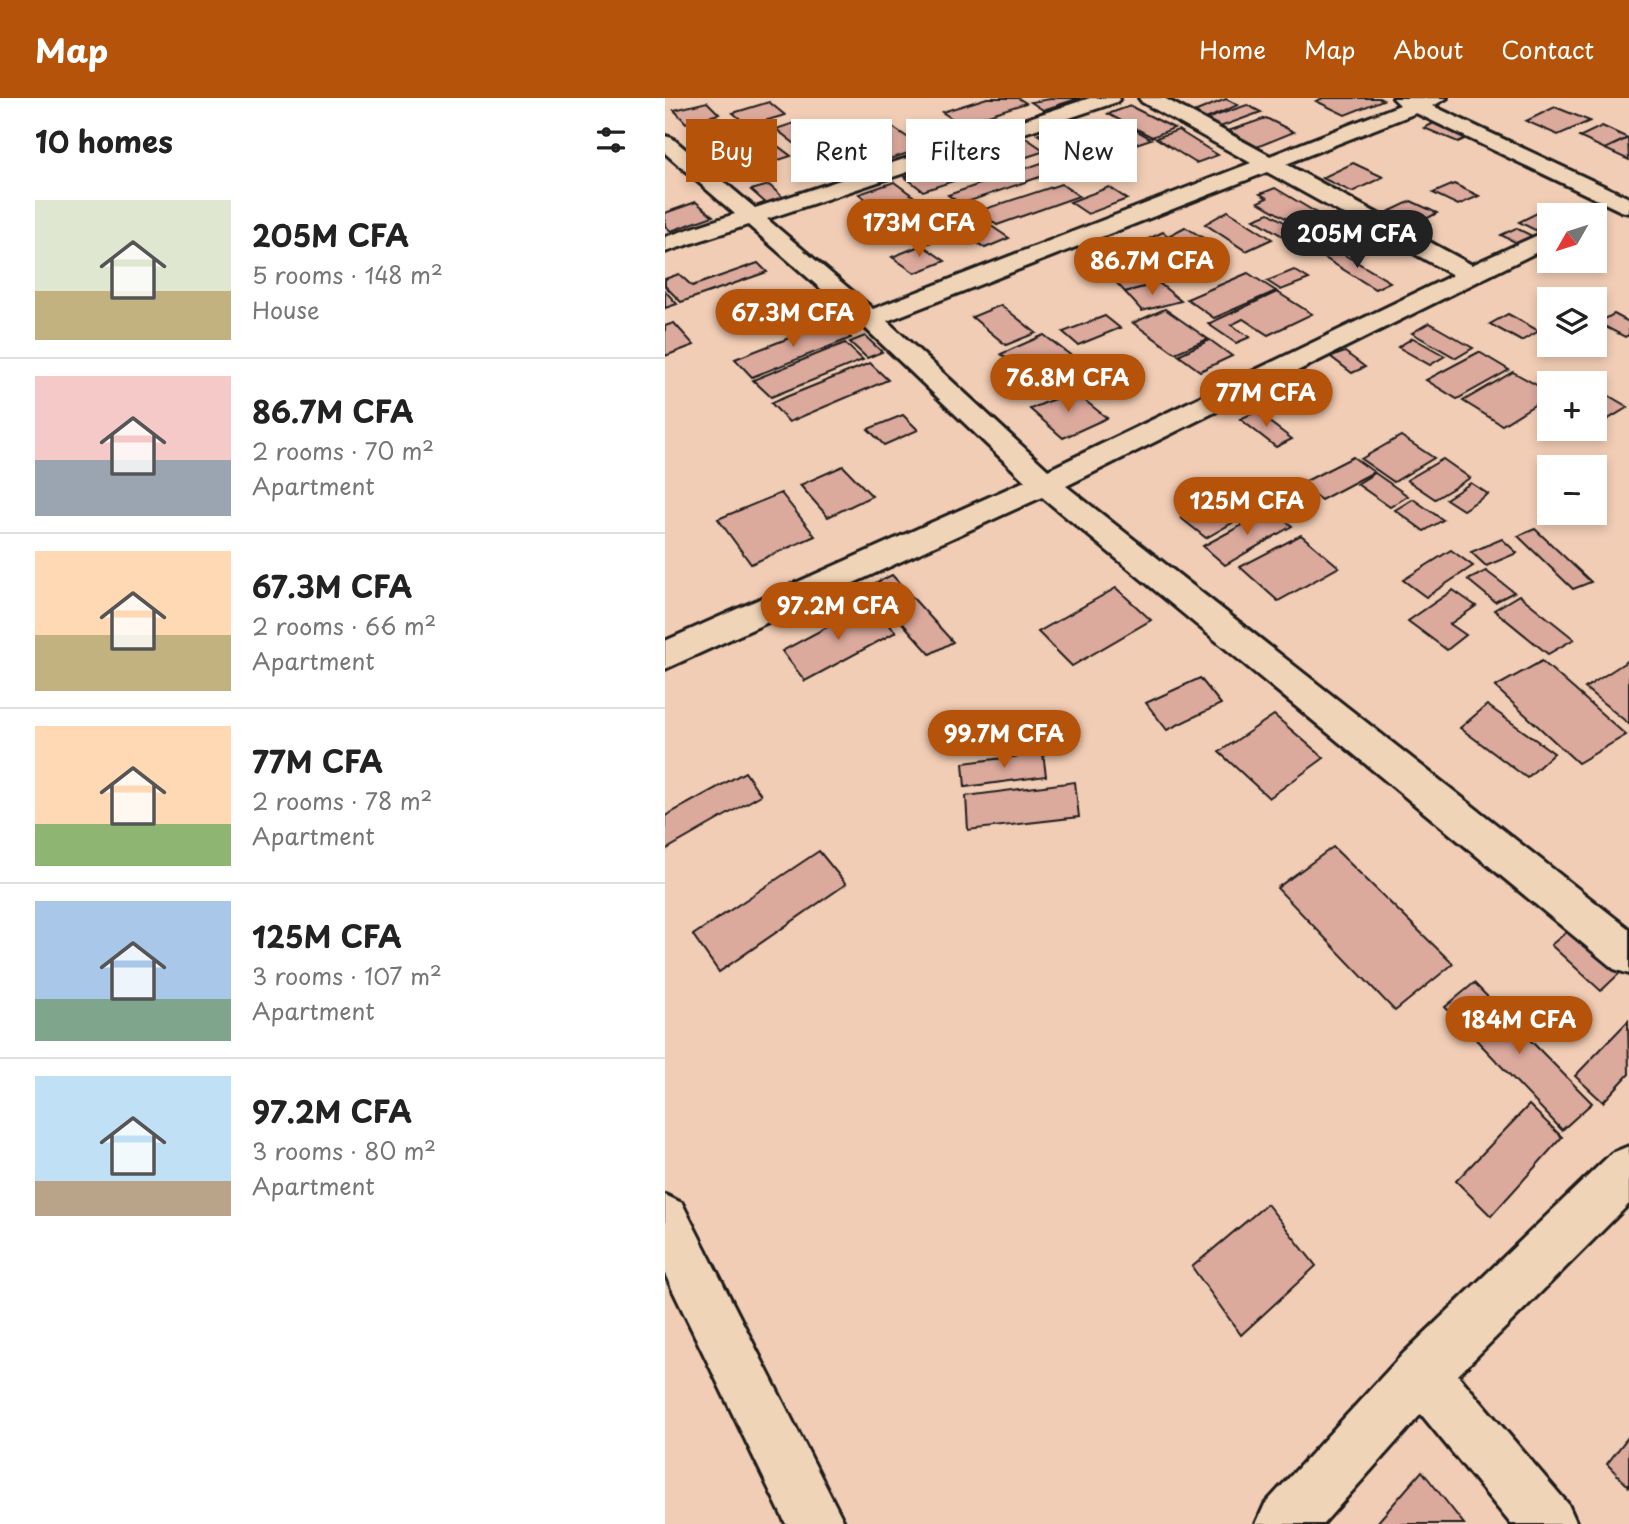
<!DOCTYPE html>
<html lang="en">
<head>
<meta charset="utf-8">
<style>
  :root { --surface:#fff; --page:#f6f6f6; --text:#222; --muted:#767676; --line:#e0e0e0; --accent:#b45309 }
  body { margin:0; font-family:"Playpen Sans",sans-serif; background:var(--page); color:var(--text); height:100vh; display:flex; flex-direction:column; font-size:26px; white-space:nowrap }
  * { box-sizing:border-box; margin:0 }
  p { font-size:23px; color:var(--muted) }
  .icon { flex:none; width:38px; height:38px; fill:none; stroke:currentColor; stroke-width:2; stroke-linecap:round; stroke-linejoin:round }
  .map { position:relative; flex:1; overflow:hidden }
  .sheet { display:flex; flex-direction:column; background:var(--surface); width:665px }
  .sheet>* { flex:none }
  .hud { position:absolute; left:21px; top:21px; width:665px; height:63px; display:flex; gap:14px }
  .needle { width:46px; rotate:231deg }
  .tools { position:absolute; left:872px; top:105px; display:grid; gap:14px }
  .tools a { display:grid; place-items:center; width:70px; height:70px; border-radius:0px; background:var(--surface); box-shadow:0 4px 10px #0003; font-size:35px }
  .price { position:absolute; translate:-50% -60px; padding:0 16px; border-radius:24px; background:var(--accent); color:#fff; font-size:23px; line-height:46px; filter:drop-shadow(0 2px 4px #0008) }
  .price::after { content:''; position:absolute; left:50%; top:42px; width:21px; height:16px; margin-left:-10px; background:inherit; clip-path:polygon(0 0,100% 0,50% 100%) }
  .price.current { background:#222; color:#fff }
  ul { padding:0; list-style:none }
  li { display:flex; align-items:center; gap:21px; height:175px; padding:0 35px }
  li+li { border-top:2px solid var(--line) }
  li span { display:grid; place-items:center; flex:none; width:196px; height:140px; border-radius:0px; color:#555 }
  li>.icon { margin-inline-start:auto }
  span .icon { width:84px; height:84px; fill:#fffc; stroke-width:1 }
  li b { font-size:30px }
  h2 { display:flex; justify-content:space-between; align-items:center; height:84px; padding:0 35px; font-size:30px }
  .tag { padding:0 24px; border-radius:0px; background:var(--surface); box-shadow:0 4px 10px #0003; font-size:24px; line-height:63px }
  .tag.current { background:var(--accent); color:#fff }
  header { display:flex; align-items:center; gap:42px; box-sizing:border-box; height:98px; padding:0 35px; background:var(--accent); color:#fff }
  header strong { font-size:33px }
  nav { display:flex; gap:38px; margin-inline-start:auto; font-size:24px }
  main { display:flex; flex:1; min-height:0 }
  .map>svg:first-child { display:block }
  .building { fill:#dca99d; stroke:#1c1c1c; stroke-width:2 }
  .lines { fill:none; stroke-linecap:round; stroke-linejoin:round }
  .street-casing { stroke:#1c1c1c; stroke-width:6 }
  .street { fill:#f0d4b7; fill-rule:evenodd }
</style>
</head>
<body>
<header>
<strong>Map</strong>
<nav><a>Home</a><a>Map</a><a>About</a><a>Contact</a></nav>
</header>
<main>
<section class="sheet">
<h2>10 homes<svg class="icon" aria-label="filters" viewBox="0 0 24 24"><path d="M4 7h16M4 17h16"/><circle cx="9" cy="7" r="2"/><circle cx="15" cy="17" r="2"/></svg></h2>
<ul>
<li><span style="background:linear-gradient(#dfe7d0 65%,#c2b280 0)"><svg class="icon" aria-label="home" viewBox="0 0 24 24"><path d="M3 11l9-7 9 7M6 9v11h12V9"/></svg></span><div><b>205M CFA</b><p>5 rooms · 148 m²</p><p>House</p></div></li>
<li><span style="background:linear-gradient(#f6c9c9 60%,#9aa5b1 0)"><svg class="icon" aria-label="home" viewBox="0 0 24 24"><path d="M3 11l9-7 9 7M6 9v11h12V9"/></svg></span><div><b>86.7M CFA</b><p>2 rooms · 70 m²</p><p>Apartment</p></div></li>
<li><span style="background:linear-gradient(#ffd9b3 60%,#c2b280 0)"><svg class="icon" aria-label="home" viewBox="0 0 24 24"><path d="M3 11l9-7 9 7M6 9v11h12V9"/></svg></span><div><b>67.3M CFA</b><p>2 rooms · 66 m²</p><p>Apartment</p></div></li>
<li><span style="background:linear-gradient(#ffd9b3 70%,#8fb573 0)"><svg class="icon" aria-label="home" viewBox="0 0 24 24"><path d="M3 11l9-7 9 7M6 9v11h12V9"/></svg></span><div><b>77M CFA</b><p>2 rooms · 78 m²</p><p>Apartment</p></div></li>
<li><span style="background:linear-gradient(#a9c7e8 70%,#7fa58c 0)"><svg class="icon" aria-label="home" viewBox="0 0 24 24"><path d="M3 11l9-7 9 7M6 9v11h12V9"/></svg></span><div><b>125M CFA</b><p>3 rooms · 107 m²</p><p>Apartment</p></div></li>
<li><span style="background:linear-gradient(#bfe0f5 75%,#b9a48a 0)"><svg class="icon" aria-label="home" viewBox="0 0 24 24"><path d="M3 11l9-7 9 7M6 9v11h12V9"/></svg></span><div><b>97.2M CFA</b><p>3 rooms · 80 m²</p><p>Apartment</p></div></li>
</ul>
</section>
<div class="map">
<svg width="964" height="1426" viewBox="0 0 964 1426">
  <rect width="100%" height="100%" fill="#f2cdb5"/>
  <filter id="ink" filterUnits="userSpaceOnUse"><feTurbulence type="fractalNoise" baseFrequency=".0143" numOctaves="2"/><feDisplacementMap in="SourceGraphic" scale="14" xChannelSelector="R" yChannelSelector="G"/><feConvolveMatrix kernelMatrix="1 2 1 2 8 2 1 2 1" color-interpolation-filters="sRGB"/></filter>
  <g filter="url(#ink)">
    <g class="building">
      <polygon points="322,0 353,0 361,5 295,26 277,14"/>
      <polygon points="392,0 415,0 378,12 366,4"/>
      <polygon points="658,0 714,0 718,2 680,17 651,3"/>
      <polygon points="561,1 573,7 541,21 529,14"/>
      <polygon points="42,4 54,16 21,25 9,12"/>
      <polygon points="104,4 120,17 89,26 85,24 80,25 68,15"/>
      <polygon points="582,7 596,14 555,29 541,21"/>
      <polygon points="465,8 509,30 487,39 443,16"/>
      <polygon points="890,9 925,23 893,37 861,23"/>
      <polygon points="601,20 629,34 592,49 563,33"/>
      <polygon points="414,22 435,35 393,49 372,36"/>
      <polygon points="457,24 486,41 465,48 437,31"/>
      <polygon points="129,25 158,47 139,53 111,31"/>
      <polygon points="769,25 804,39 793,44 759,30"/>
      <polygon points="226,28 258,50 207,67 176,44"/>
      <polygon points="937,28 963,40 940,51 914,39"/>
      <polygon points="513,32 553,57 531,65 491,40"/>
      <polygon points="98,37 126,58 83,72 79,69 92,64 90,62 76,66 72,63 86,59 71,61 66,58 79,54 64,56 60,53 73,49 69,46"/>
      <polygon points="361,40 380,53 258,93 240,79"/>
      <polygon points="963,40 964,62 940,51"/>
      <polygon points="431,60 456,74 428,82 408,69"/>
      <polygon points="385,62 398,71 296,106 283,97"/>
      <polygon points="688,65 718,79 687,94 657,80"/>
      <polygon points="229,84 271,115 236,128 194,96"/>
      <polygon points="396,86 414,98 332,127 314,113"/>
      <polygon points="789,86 814,98 793,107 768,95"/>
      <polygon points="104,87 121,102 103,107 86,92"/>
      <polygon points="444,89 462,101 423,116 405,104"/>
      <polygon points="610,90 657,118 634,128 593,104 602,100 595,96"/>
      <polygon points="746,103 772,115 752,126 725,113"/>
      <polygon points="31,104 48,118 6,133 0,128 0,115"/>
      <polygon points="298,109 344,140 320,150 274,118"/>
      <polygon points="563,113 607,141 581,153 540,126"/>
      <polygon points="604,115 651,143 636,149 589,121"/>
      <polygon points="872,115 884,120 884,127 872,133 854,124"/>
      <polygon points="263,119 287,136 263,145 240,128"/>
      <polygon points="520,129 555,150 537,159 503,138"/>
      <polygon points="851,130 873,141 858,148 836,137"/>
      <polygon points="498,134 503,138 528,155 509,163 477,144"/>
      <polygon points="257,147 280,163 250,175 227,159"/>
      <polygon points="673,153 725,184 710,191 658,159"/>
      <polygon points="528,155 537,159 552,167 530,176 509,163"/>
      <polygon points="93,165 102,174 16,204 0,188 0,181 14,176 27,188"/>
      <polygon points="475,167 494,185 460,194 445,178"/>
      <polygon points="629,172 644,181 616,192 602,183"/>
      <polygon points="583,175 611,193 549,220 522,201"/>
      <polygon points="494,185 516,203 477,213 460,194"/>
      <polygon points="0,193 12,206 0,210"/>
      <polygon points="612,194 647,216 603,237 578,221 566,227 585,239 571,245 543,226"/>
      <polygon points="336,207 371,235 341,247 307,219"/>
      <polygon points="500,211 543,241 510,255 468,225"/>
      <polygon points="843,216 874,233 856,243 825,226"/>
      <polygon points="949,216 964,224 964,237 960,239 933,225"/>
      <polygon points="440,218 455,230 413,247 398,234"/>
      <polygon points="168,223 186,240 87,279 70,261"/>
      <polygon points="9,225 29,247 0,258 0,228"/>
      <polygon points="764,225 808,250 791,260 747,235"/>
      <polygon points="379,237 408,259 364,279 336,256"/>
      <polygon points="200,238 217,254 202,260 185,244"/>
      <polygon points="748,240 780,258 765,267 733,249"/>
      <polygon points="545,242 567,258 535,273 513,257"/>
      <polygon points="180,245 198,262 106,299 88,282"/>
      <polygon points="680,254 700,269 687,275 666,259"/>
      <polygon points="814,254 844,272 792,301 761,282"/>
      <polygon points="205,265 223,282 124,324 106,305"/>
      <polygon points="848,274 884,294 884,298 837,327 798,303"/>
      <polygon points="934,292 963,309 940,323 929,317 929,295"/>
      <polygon points="408,293 442,320 398,340 365,311"/>
      <polygon points="591,314 627,341 611,349 575,321"/>
      <polygon points="238,317 253,332 219,347 203,331"/>
      <polygon points="736,338 769,360 729,384 696,361"/>
      <polygon points="688,359 709,374 656,402 635,386"/>
      <polygon points="778,361 805,380 770,401 742,382"/>
      <polygon points="178,368 207,398 163,419 135,387"/>
      <polygon points="710,375 743,398 725,409 692,386"/>
      <polygon points="806,385 823,396 798,412 781,401"/>
      <polygon points="577,386 602,405 541,440 516,420"/>
      <polygon points="116,395 150,438 86,466 53,421"/>
      <polygon points="748,401 778,422 759,433 730,412"/>
      <polygon points="605,412 627,428 560,467 538,448"/>
      <polygon points="870,431 926,484 908,491 853,438"/>
      <polygon points="636,437 674,469 613,503 575,469"/>
      <polygon points="837,441 852,455 821,468 806,454"/>
      <polygon points="786,452 808,468 761,499 738,482"/>
      <polygon points="821,473 849,494 830,504 803,482"/>
      <polygon points="227,477 288,544 265,556 204,488"/>
      <polygon points="451,490 486,522 407,568 373,534"/>
      <polygon points="788,492 811,508 785,526 801,537 782,552 743,523"/>
      <polygon points="854,497 909,541 883,556 829,512"/>
      <polygon points="205,506 231,534 140,583 117,553"/>
      <polygon points="964,562 964,626 920,590"/>
      <polygon points="877,563 961,637 913,665 830,589"/>
      <polygon points="535,580 556,606 502,632 481,605"/>
      <polygon points="822,607 889,655 862,680 795,630"/>
      <polygon points="609,617 659,660 604,700 554,654"/>
      <polygon points="378,655 381,678 300,689 298,665"/>
      <polygon points="80,674 96,697 0,752 0,718"/>
      <polygon points="410,684 414,719 303,732 301,698"/>
      <polygon points="668,749 788,866 730,913 612,790"/>
      <polygon points="154,753 181,786 54,874 28,837"/>
      <polygon points="911,826 960,870 936,893 886,847"/>
      <polygon points="809,885 927,1005 897,1032 780,909"/>
      <polygon points="963,923 964,976 938,1004 910,978"/>
      <polygon points="864,1007 897,1039 826,1118 791,1083"/>
      <polygon points="602,1106 651,1168 576,1237 527,1169"/>
      <polygon points="964,1338 964,1389 942,1366"/>
      <polygon points="757,1373 799,1426 711,1426"/>
    </g>
    <g class="lines">
      <defs>
        <g id="street">
          <path d="M 425,0 L 455,0 L 452,4 L 102,121 L 208,211 L 586,65 L 477,4 L 474,0 L 499,0 L 605,58 L 735,7 L 728,0 L 782,0 L 768,8 L 964,100 L 964,115 L 956,113 L 751,15 L 621,66 L 807,167 L 884,132 L 884,148 L 401,388 L 964,831 L 964,876 L 949,871 L 377,399 L 0,571 L 0,543 L 360,383 L 196,226 L 83,127 L 0,154 L 0,139 L 70,116 L 0,55 L 0,38 L 7,40 L 90,110 ZM 602,74 L 788,177 L 383,372 L 222,223 Z"/>
          <polygon points="964,1048 964,1106 793,1277 903,1406 912,1426 846,1426 756,1316 658,1426 591,1426 600,1406 738,1256 947,1055"/>
          <polygon points="0,1097 17,1105 180,1426 121,1426 0,1176"/>
        </g>
      </defs>
      <use href="#street" class="street-casing"/>
      <use href="#street" class="street"/>
    </g>
  </g>
</svg>
<div class="tools">
<a><svg class="needle" viewBox="-14 -14 28 28"><path d="M0-13l5 13h-10z" fill="#e53935"/><path d="M0 13l5-13h-10z" fill="#767676"/></svg></a>
<a><svg class="icon" aria-label="layers" viewBox="0 0 24 24"><path d="M12 4l9 5-9 5-9-5zM3 14l9 5 9-5"/></svg></a>
<a>+</a>
<a>−</a>
</div>
<b class="price" style="left:254px;top:161px">173M CFA</b>
<b class="price current" style="left:692px;top:172px">205M CFA</b>
<b class="price" style="left:487px;top:199px">86.7M CFA</b>
<b class="price" style="left:128px;top:251px">67.3M CFA</b>
<b class="price" style="left:403px;top:316px">76.8M CFA</b>
<b class="price" style="left:601px;top:331px">77M CFA</b>
<b class="price" style="left:582px;top:439px">125M CFA</b>
<b class="price" style="left:173px;top:544px">97.2M CFA</b>
<b class="price" style="left:339px;top:672px">99.7M CFA</b>
<b class="price" style="left:854px;top:958px">184M CFA</b>
<div class="hud">
<a class="tag current">Buy</a>
<a class="tag">Rent</a>
<a class="tag">Filters</a>
<a class="tag">New</a>
</div>
</div>
</main>
</body>
</html>
